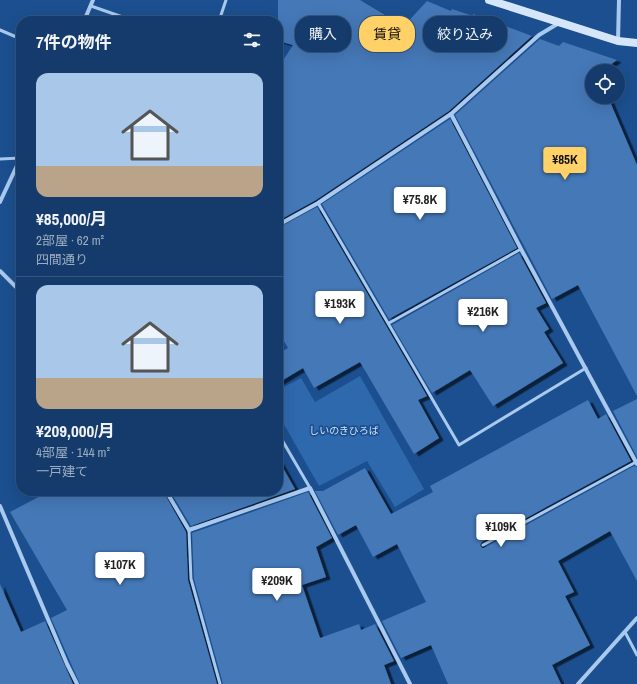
<!DOCTYPE html>
<html lang="ja">
<head>
<meta charset="utf-8">
<style>
  :root { --surface:#143b6b; --page:#1d4271; --text:#f1f3f6; --muted:#9dadc1; --line:#33557e; --accent:#ffd166 }
  body { margin:0; font-family:"Archivo Narrow","Noto Sans JP",sans-serif; background:var(--page); color:var(--text); height:100vh; display:flex; flex-direction:column; font-size:15px; white-space:nowrap }
  * { box-sizing:border-box; margin:0 }
  p { font-size:13px; color:var(--muted) }
  .icon { flex:none; width:22px; height:22px; fill:none; stroke:currentColor; stroke-width:2; stroke-linecap:round; stroke-linejoin:round }
  .map { position:relative; flex:1; overflow:hidden }
  .details { position:absolute; left:16px; top:16px; width:267px; height:480px; display:flex; flex-direction:column; background:var(--surface); border-radius:16px; box-shadow:0 4px 16px #0002,0 0 0 1px var(--line) }
  .details>* { flex:none }
  .hud { position:absolute; left:295px; top:16px; width:282px; height:36px; display:flex; gap:8px }
  .fabs { position:absolute; left:585px; top:64px; display:grid; gap:8px }
  .fabs a { display:grid; place-items:center; width:40px; height:40px; border-radius:50%; background:var(--surface); box-shadow:0 4px 16px #0002,0 0 0 1px var(--line); font-size:20px }
  .price { position:absolute; translate:-50% -34px; padding:0 9px; border-radius:4px; background:#fff; color:#222; font-size:13px; line-height:26px; filter:drop-shadow(0 1px 2px #0008) }
  .price::after { content:''; position:absolute; left:50%; top:24px; width:12px; height:9px; margin-left:-6px; background:inherit; clip-path:polygon(0 0,100% 0,50% 100%) }
  .price.current { background:var(--accent); color:#111 }
  ul { padding:0; list-style:none }
  li { display:grid; align-content:center; gap:8px; height:212px; padding:0 20px }
  li+li { border-top:1px solid var(--line) }
  li span { display:grid; place-items:center; height:124px; border-radius:12px; color:#555 }
  li>.icon { margin-inline-start:auto }
  span .icon { width:72px; height:72px; fill:#fffc; stroke-width:1 }
  li b { font-size:17px }
  h2 { display:flex; justify-content:space-between; align-items:center; height:48px; padding:0 20px; font-size:17px }
  .pill { padding:0 14px; border-radius:16px; background:var(--surface); box-shadow:0 4px 16px #0002,0 0 0 1px var(--line); font-size:14px; line-height:36px }
  .pill.current { background:var(--accent); color:#111 }
  .map>svg:first-child { display:block }
  .green { fill:#2e69ad }
  .building { fill:#4478b7; filter:url(#shadow) }
  .lines { fill:none; stroke-linecap:round; stroke-linejoin:round }
  .lane { stroke:#a9c9ee; stroke-width:3 }
  .street { stroke:#a9c9ee; stroke-width:4 }
  .secondary { stroke:#d6e6fa; stroke-width:8 }
  .labels { text-anchor:middle; stroke-width:3.5; stroke-linejoin:round; paint-order:stroke }
  .park-label { font-size:10px; fill:#cfe3fa; stroke:#1b4f8f }
</style>
</head>
<body>
<div class="map">
<svg width="637" height="684" viewBox="0 0 637 684">
  <defs>
    <filter id="shadow"><feDropShadow dx="4.5" dy="2.5" stdDeviation="0" flood-color="#0009"/></filter>
  </defs>
  <rect width="100%" height="100%" fill="#1b4f8f"/>
  <polygon class="green" points="360,376 424,489 395,507 367,461 319,486 278,414 278,390 301,378 315,402"/>
  <g class="building">
    <polygon points="278,0 360,0 404,26 427,1 451,11 452,9 473,16 473,14 532,36 449,111 316,200 278,221 278,68 293,45 278,41"/>
    <polygon points="540,39 559,46 563,42 617,60 602,71 592,71 592,97 608,97 637,165 637,396 578,285 552,299 455,115"/>
    <polygon points="450,119 517,248 389,319 322,204"/>
    <polygon points="317,207 427,396 418,400 439,438 414,454 360,362 314,388 303,368 278,383 278,354 288,348 278,331 278,228"/>
    <polygon points="519,253 546,303 536,308 549,329 544,332 563,363 493,406 470,370 432,393 392,325"/>
    <polygon points="637,399 637,457 613,411"/>
    <polygon points="588,400 598,419 606,414 631,461 482,542 480,545 482,548 484,548 634,466 637,467 637,581 610,531 558,561 574,592 565,596 590,645 552,665 561,684 448,684 431,645 401,658 382,621 426,602 397,544 373,557 356,525 338,535 315,491 323,491 365,468 391,514 433,492 430,486"/>
    <polygon points="278,459 295,489 191,526 170,491 278,491"/>
    <polygon points="50,491 163,491 186,532 188,580 217,684 80,684 51,618 67,610 10,512"/>
    <polygon points="308,492 332,538 316,547 326,577 302,585 320,638 359,624 361,630 375,624 394,661 384,665 391,684 223,684 194,579 192,533"/>
    <polygon points="0,584 21,632 45,621 73,684 0,684"/>
  </g>
  <g class="lines">
    <g class="lane">
      <polyline points="91,6 134,21"/>
      <polyline points="219,21 226,0"/>
      <polyline points="0,30 21,39"/>
      <polyline points="0,159 21,158"/>
      <polyline points="318,203 459,445 586,368"/>
      <polyline points="389,323 521,249"/>
      <polyline points="278,433 310,488"/>
      <polyline points="189,530 191,579 220,684"/>
      <polyline points="483,545 636,462"/>
      <polyline points="625,632 637,655"/>
    </g>
    <g class="street">
      <polyline points="84,21 93,0"/>
      <polyline points="618,41 619,0"/>
      <polyline points="451,114 521,249 637,464"/>
      <polyline points="0,202 21,157"/>
      <polyline points="278,225 318,203 451,114 539,35 559,23"/>
      <polyline points="0,271 21,292"/>
      <polyline points="166,491 189,530 310,488 410,684"/>
      <polyline points="0,506 67,664 77,684"/>
      <polyline points="578,684 637,618"/>
    </g>
    <polyline class="secondary" points="489,0 618,41 637,43"/>
  </g>
  <g class="labels">
    <g class="park-label">
      <text x="344" y="434">しいのきひろば</text>
    </g>
  </g>
</svg>
<div class="fabs">
<a><svg class="icon" aria-label="locate" viewBox="0 0 24 24"><circle cx="12" cy="12" r="6"/><path d="M12 2v4M12 18v4M2 12h4M18 12h4"/></svg></a>
</div>
<b class="price current" style="left:565px;top:181px">¥85K</b>
<b class="price" style="left:420px;top:221px">¥75.8K</b>
<b class="price" style="left:340px;top:325px">¥193K</b>
<b class="price" style="left:483px;top:333px">¥216K</b>
<b class="price" style="left:501px;top:548px">¥109K</b>
<b class="price" style="left:120px;top:586px">¥107K</b>
<b class="price" style="left:277px;top:602px">¥209K</b>
<div class="hud">
<a class="pill">購入</a>
<a class="pill current">賃貸</a>
<a class="pill">絞り込み</a>
</div>
<section class="details">
<h2>7件の物件<svg class="icon" aria-label="filters" viewBox="0 0 24 24"><path d="M4 7h16M4 17h16"/><circle cx="9" cy="7" r="2"/><circle cx="15" cy="17" r="2"/></svg></h2>
<ul>
<li><span style="background:linear-gradient(#a9c7e8 75%,#b9a48a 0)"><svg class="icon" aria-label="home" viewBox="0 0 24 24"><path d="M3 11l9-7 9 7M6 9v11h12V9"/></svg></span><div><b>¥85,000/月</b><p>2部屋 · 62 m²</p><p>四間通り</p></div></li>
<li><span style="background:linear-gradient(#a9c7e8 75%,#b9a48a 0)"><svg class="icon" aria-label="home" viewBox="0 0 24 24"><path d="M3 11l9-7 9 7M6 9v11h12V9"/></svg></span><div><b>¥209,000/月</b><p>4部屋 · 144 m²</p><p>一戸建て</p></div></li>
</ul>
</section>
</div>
</body>
</html>
